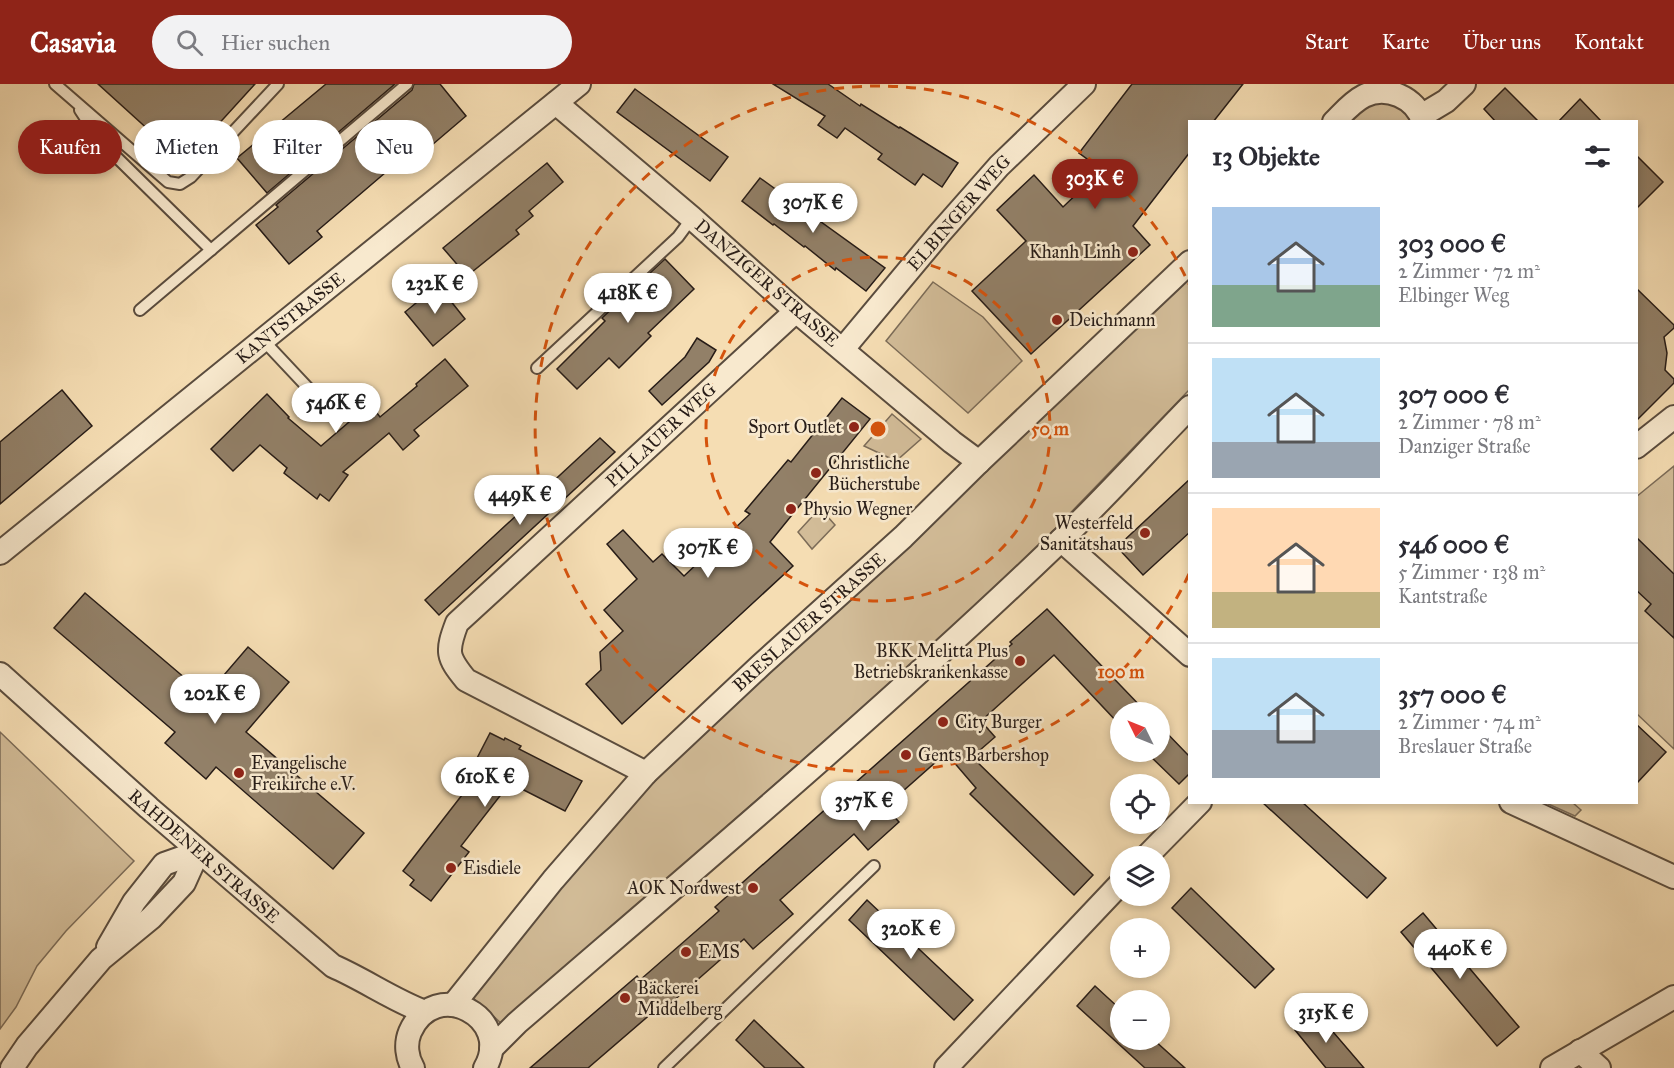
<!DOCTYPE html>
<html lang="de">
<head>
<meta charset="utf-8">
<style>
  :root { --surface:#fff; --page:#f2f2f3; --text:#2b2b33; --muted:#7c7c81; --line:#e1e1e2; --accent:#8f2418 }
  body { margin:0; font-family:"IM FELL Great Primer",serif; background:var(--page); color:var(--text); height:100vh; display:flex; flex-direction:column; font-size:22px; white-space:nowrap }
  * { box-sizing:border-box; margin:0 }
  p { font-size:20px; color:var(--muted) }
  .icon { flex:none; width:33px; height:33px; fill:none; stroke:currentColor; stroke-width:2; stroke-linecap:round; stroke-linejoin:round }
  .map { position:relative; flex:1; overflow:hidden }
  .details { position:absolute; left:1188px; top:36px; width:450px; height:684px; display:flex; flex-direction:column; background:var(--surface); border-radius:0px; box-shadow:0 3px 9px #0003 }
  .details>* { flex:none }
  .guide { position:absolute; left:18px; top:36px; width:570px; height:54px; display:flex; gap:12px }
  .needle { width:39px; rotate:313deg }
  .buttons { position:absolute; left:1110px; top:618px; display:grid; gap:12px }
  .buttons a { display:grid; place-items:center; width:60px; height:60px; border-radius:50%; background:var(--surface); box-shadow:0 3px 9px #0003; font-size:30px }
  .price { position:absolute; translate:-50% -51px; padding:0 14px; border-radius:21px; background:#fff; color:#222; font-size:20px; line-height:39px; filter:drop-shadow(0 2px 3px #0008) }
  .price::after { content:''; position:absolute; left:50%; top:36px; width:18px; height:14px; margin-left:-9px; background:inherit; clip-path:polygon(0 0,100% 0,50% 100%) }
  .price.on { background:var(--accent); color:#fff }
  ul { padding:0; list-style:none }
  li { display:flex; align-items:center; gap:18px; height:150px; padding:0 24px }
  li+li { border-top:2px solid var(--line) }
  li span { display:grid; place-items:center; flex:none; width:168px; height:120px; border-radius:0px; color:#555 }
  li>.icon { margin-inline-start:auto }
  span .icon { width:72px; height:72px; fill:#fffc; stroke-width:1 }
  li b { font-size:26px }
  h2 { display:flex; justify-content:space-between; align-items:center; height:72px; padding:0 24px; font-size:26px }
  .chip { padding:0 21px; border-radius:27px; background:var(--surface); box-shadow:0 3px 9px #0003; font-size:21px; line-height:54px }
  .chip.on { background:var(--accent); color:#fff }
  header { display:flex; align-items:center; gap:36px; box-sizing:border-box; height:84px; padding:0 30px; background:var(--accent); color:#fff }
  header strong { font-size:28px }
  nav { display:flex; gap:33px; margin-inline-start:auto; font-size:21px }
  .search { width:420px; height:54px; background:var(--page); display:flex; align-items:center; gap:15px; box-sizing:border-box; padding:0 21px; border-radius:33px; color:var(--muted); font-size:22px }
  .map>svg:first-child { display:block }
  .green { fill:#d2bc98; stroke:#7c6c58; stroke-width:1.5 }
  .building { fill:#928068; stroke:#271c17; stroke-width:1.5 }
  .lines { fill:none; stroke-linecap:round; stroke-linejoin:round }
  .lane-casing { stroke:#5a4c3e; stroke-width:14 }
  .street-casing { stroke:#5a4c3e; stroke-width:26 }
  .lane { stroke:#f8e9ce; stroke-width:10 }
  .street { stroke:#f8e9ce; stroke-width:22 }
  .ring { fill:none; stroke:#d5530d; stroke-width:3; stroke-dasharray:10 8 }
  .poi-dot { fill:#8f2418; stroke:#f8e9ce; stroke-width:2 }
  .labels { text-anchor:middle; stroke-width:5; stroke-linejoin:round; paint-order:stroke }
  .street-label { font-size:18px; fill:#271c17; stroke:#f8e9ce }
  .poi-label { font-size:18px; fill:#271c17; stroke:#f8e9ce; text-anchor:start }
  .centre { fill:#d5530d; stroke:#f8e9ce; stroke-width:3 }
  .ring-label { font-size:18px; text-anchor:middle; font-weight:bold; fill:#d5530d; stroke:#f8e9ce; stroke-width:5; stroke-linejoin:round; paint-order:stroke }
</style>
</head>
<body>
<header>
<strong>Casavia</strong>
<div class="search"><svg class="icon" aria-label="search" viewBox="0 0 24 24"><circle cx="10" cy="10" r="6"/><path d="M15 15l6 6"/></svg>Hier suchen</div>
<nav><a>Start</a><a>Karte</a><a>Über uns</a><a>Kontakt</a></nav>
</header>
<div class="map">
<svg width="1674" height="984" viewBox="0 0 1674 984">
  <rect width="100%" height="100%" fill="#f5ddb3"/>
  <filter id="stains"><feTurbulence type="fractalNoise" baseFrequency=".00333" numOctaves="4"/><feColorMatrix values="0 0 0 0 .2 0 0 0 0 .09 0 0 0 0 .02 0 0 0 .5 -.17"/></filter>
  <radialGradient id="worn" r=".72"><stop offset=".6" stop-color="#630" stop-opacity="0"/><stop offset="1" stop-color="#630" stop-opacity=".3"/></radialGradient>
  <g class="green">
    <polygon points="1379,16 1399,20 1413,38 1346,38 1360,25"/>
    <polygon points="1189,187 1189,306 996,506 502,940 470,911 644,702"/>
    <polygon points="933,198 983,233 1022,277 968,329 886,257"/>
    <polygon points="892,330 921,355 896,377 864,362"/>
    <polygon points="1674,382 1674,665 1637,630 1636,413"/>
    <polygon points="820,424 835,441 812,465 798,448"/>
    <polygon points="0,648 134,777 66,847 37,882 16,923 0,945"/>
    <polygon points="1546,719 1573,719 1581,726 1575,732"/>
  </g>
  <g class="building">
    <polygon points="98,0 255,0 184,78"/>
    <polygon points="326,0 395,0 267,109 237,74"/>
    <polygon points="414,0 440,0 466,32 412,78 406,71 317,147 322,153 289,180 256,141 278,123 276,121 412,6"/>
    <polygon points="773,0 828,0 860,22 861,20 899,44 900,43 958,79 942,103 923,90 915,101 878,75 882,70 845,44 837,54 818,41 825,32"/>
    <polygon points="1132,0 1243,0 1213,38 1190,38 1190,68 1133,142 1150,161 1031,270 972,207 1026,157 997,126 1034,91 1063,123 1084,103 1098,83 1079,69"/>
    <polygon points="1505,4 1539,38 1496,38 1484,25"/>
    <polygon points="635,5 728,73 710,97 617,28"/>
    <polygon points="1580,15 1602,38 1558,38"/>
    <polygon points="1636,71 1663,98 1636,125"/>
    <polygon points="547,79 563,98 529,127 533,132 516,146 519,150 467,192 443,164"/>
    <polygon points="760,94 885,184 866,207 836,184 835,186 805,162 804,163 774,140 773,141 742,117"/>
    <polygon points="665,175 694,205 648,249 651,252 619,284 609,274 577,305 557,285 605,237 602,234"/>
    <polygon points="438,201 465,235 433,262 405,228"/>
    <polygon points="1636,204 1674,241 1674,244 1664,253 1667,269 1665,286 1674,295 1674,299 1636,337"/>
    <polygon points="697,254 716,266 709,278 662,321 649,307 685,273"/>
    <polygon points="445,275 468,302 414,346 419,352 403,366 389,349 343,388 348,391 329,417 320,410 317,415 284,389 287,384 260,361 233,387 211,365 267,310 289,333 288,334 321,362 370,320 380,333 417,302 416,300"/>
    <polygon points="62,306 92,342 0,420 0,358"/>
    <polygon points="842,314 870,335 770,458 793,482 622,640 586,600 601,586 600,568 623,547 604,526 637,495 607,460 623,446 653,478 662,470 684,492 750,430 745,427 788,376 791,378"/>
    <polygon points="600,354 615,368 439,531 425,516"/>
    <polygon points="1190,395 1190,448 1143,491 1117,463"/>
    <polygon points="1636,453 1674,490 1674,554 1645,527 1651,520 1636,506"/>
    <polygon points="85,509 206,612 248,563 289,598 246,648 364,749 333,785 216,683 206,695 165,659 175,648 54,544"/>
    <polygon points="1047,525 1146,628 1120,628 1120,641 1054,571 981,637 995,653 972,673 1093,791 1074,811 970,710 976,704 946,669 885,723 899,738 868,766 854,750 780,816 793,830 753,865 744,855 663,926 660,922 588,984 530,984 637,892 640,896 719,827 715,823 1012,560 1010,558"/>
    <polygon points="1636,640 1666,668 1636,700"/>
    <polygon points="1160,642 1190,673 1190,689 1179,700 1146,668 1160,668"/>
    <polygon points="490,649 504,656 505,654 521,662 519,665 582,697 565,727 510,699 461,762 469,768 431,817 410,801 414,796 403,787 483,684 474,680"/>
    <polygon points="1262,718 1302,718 1386,794 1367,814"/>
    <polygon points="1191,804 1274,885 1255,904 1172,824"/>
    <polygon points="867,816 973,916 954,936 849,836"/>
    <polygon points="1423,829 1519,943 1497,962 1401,848"/>
    <polygon points="1095,902 1120,925 1120,956 1154,956 1185,984 1145,984 1077,922"/>
    <polygon points="1316,928 1364,984 1326,984 1295,946"/>
    <polygon points="754,936 804,984 765,984 736,956"/>
  </g>
  <g class="lines">
    <defs>
      <g id="lane">
        <polyline points="55,0 168,98 180,100 191,93 278,0"/>
        <polyline points="80,26 101,58 211,166"/>
        <polyline points="140,226 407,0"/>
        <polyline points="263,256 324,321"/>
        <polyline points="537,284 678,153 692,134"/>
        <polyline points="664,984 874,782"/>
      </g>
      <g id="street">
        <polyline points="556,19 692,134 796,227 952,358 979,378"/>
        <polyline points="1421,32 1446,17 1464,0"/>
        <path d="M 1334,38 C 1343,29 1352,18 1364,12 C 1386,1 1416,13 1423,38"/>
        <polyline points="843,265 939,150 999,82 1084,0"/>
        <polyline points="1636,363 1674,333"/>
        <polyline points="1061,456 1190,571"/>
        <polyline points="0,469 579,0"/>
        <path d="M 0,590 L 149,724 L 333,882 C 365,896 393,916 425,928"/>
        <path d="M 646,689 L 466,596 C 447,573 446,568 457,539 L 796,227"/>
        <polyline points="1511,718 1674,793"/>
        <polyline points="1147,772 1200,718"/>
        <polyline points="108,863 134,818 164,780 198,768"/>
        <polyline points="453,921 553,796 646,689 761,581 903,453 979,378 1190,178"/>
        <path d="M 491,965 L 517,939 C 700,781 885,625 1059,458 C 1104,415 1146,368 1190,323"/>
        <polyline points="1580,967 1599,984"/>
        <polyline points="12,984 27,962 101,875 151,834 184,799 198,768"/>
        <path d="M 413,984 C 407,974 405,960 410,948 C 435,891 514,934 485,984"/>
        <polyline points="946,984 1120,800"/>
        <polyline points="1552,984 1674,913"/>
      </g>
    </defs>
    <use href="#lane" class="lane-casing"/>
    <use href="#street" class="street-casing"/>
    <use href="#lane" class="lane"/>
    <use href="#street" class="street"/>
  </g>
  <g class="ring">
    <circle cx="878" cy="345" r="172"/>
    <path d="M1189 490A343 343 0 1 1 1189 200"/>
  </g>
  <g class="poi-dot">
    <circle cx="1133" cy="168" r="6"/>
    <circle cx="1057" cy="236" r="6"/>
    <circle cx="854" cy="343" r="6"/>
    <circle cx="816" cy="389" r="6"/>
    <circle cx="791" cy="425" r="6"/>
    <circle cx="1145" cy="449" r="6"/>
    <circle cx="1020" cy="577" r="6"/>
    <circle cx="943" cy="638" r="6"/>
    <circle cx="906" cy="671" r="6"/>
    <circle cx="239" cy="689" r="6"/>
    <circle cx="451" cy="784" r="6"/>
    <circle cx="753" cy="804" r="6"/>
    <circle cx="686" cy="868" r="6"/>
    <circle cx="625" cy="914" r="6"/>
  </g>
  <g class="labels">
    <g class="street-label">
      <text transform="translate(959 129) rotate(-49)" y="6">ELBINGER WEG</text>
      <text transform="translate(767 199) rotate(41)" y="6">DANZIGER STRASSE</text>
      <text transform="translate(290 234) rotate(-39)" y="6">KANTSTRASSE</text>
      <text transform="translate(661 351) rotate(-43)" y="6">PILLAUER WEG</text>
      <text transform="translate(809 538) rotate(-42)" y="6">BRESLAUER STRASSE</text>
      <text transform="translate(204 772) rotate(41)" y="6">RAHDENER STRASSE</text>
    </g>
    <g class="poi-label">
      <text x="1121" y="174" text-anchor="end">Khanh Linh</text>
      <text x="1069" y="242">Deichmann</text>
      <text x="842" y="349" text-anchor="end">Sport Outlet</text>
      <text x="828" y="385">Christliche<tspan x="828" dy="21">Bücherstube</tspan></text>
      <text x="803" y="431">Physio Wegner</text>
      <text x="1133" y="445" text-anchor="end">Westerfeld<tspan x="1133" dy="21">Sanitätshaus</tspan></text>
      <text x="1008" y="573" text-anchor="end">BKK Melitta Plus<tspan x="1008" dy="21">Betriebskrankenkasse</tspan></text>
      <text x="955" y="644">City Burger</text>
      <text x="918" y="677">Gents Barbershop</text>
      <text x="251" y="685">Evangelische<tspan x="251" dy="21">Freikirche e.V.</tspan></text>
      <text x="463" y="790">Eisdiele</text>
      <text x="741" y="810" text-anchor="end">AOK Nordwest</text>
      <text x="698" y="874">EMS</text>
      <text x="637" y="910">Bäckerei<tspan x="637" dy="21">Middelberg</tspan></text>
    </g>
  </g>
  <circle cx="878" cy="345" r="9" class="centre"/>
  <g class="ring-label">
    <text x="1050" y="351">50 m</text>
    <text x="1121" y="594">100 m</text>
  </g>
  <rect width="100%" height="100%" filter="url(#stains)"/>
  <rect width="100%" height="100%" fill="url(#worn)"/>
</svg>
<div class="buttons">
<a><svg class="needle" viewBox="-14 -14 28 28"><path d="M0-13l5 13h-10z" fill="#e53935"/><path d="M0 13l5-13h-10z" fill="#7c7c81"/></svg></a>
<a><svg class="icon" aria-label="locate" viewBox="0 0 24 24"><circle cx="12" cy="12" r="6"/><path d="M12 2v4M12 18v4M2 12h4M18 12h4"/></svg></a>
<a><svg class="icon" aria-label="layers" viewBox="0 0 24 24"><path d="M12 4l9 5-9 5-9-5zM3 14l9 5 9-5"/></svg></a>
<a>+</a>
<a>−</a>
</div>
<b class="price on" style="left:1095px;top:126px">303K €</b>
<b class="price" style="left:813px;top:150px">307K €</b>
<b class="price" style="left:435px;top:231px">232K €</b>
<b class="price" style="left:628px;top:240px">418K €</b>
<b class="price" style="left:336px;top:350px">546K €</b>
<b class="price" style="left:520px;top:442px">449K €</b>
<b class="price" style="left:708px;top:495px">307K €</b>
<b class="price" style="left:215px;top:641px">202K €</b>
<b class="price" style="left:485px;top:724px">610K €</b>
<b class="price" style="left:864px;top:748px">357K €</b>
<b class="price" style="left:911px;top:876px">320K €</b>
<b class="price" style="left:1460px;top:896px">440K €</b>
<b class="price" style="left:1326px;top:960px">315K €</b>
<div class="guide">
<a class="chip on">Kaufen</a>
<a class="chip">Mieten</a>
<a class="chip">Filter</a>
<a class="chip">Neu</a>
</div>
<section class="details">
<h2>13 Objekte<svg class="icon" aria-label="filters" viewBox="0 0 24 24"><path d="M4 7h16M4 17h16"/><circle cx="9" cy="7" r="2"/><circle cx="15" cy="17" r="2"/></svg></h2>
<ul>
<li><span style="background:linear-gradient(#a9c7e8 65%,#7fa58c 0)"><svg class="icon" aria-label="home" viewBox="0 0 24 24"><path d="M3 11l9-7 9 7M6 9v11h12V9"/></svg></span><div><b>303 000 €</b><p>2 Zimmer · 72 m²</p><p>Elbinger Weg</p></div></li>
<li><span style="background:linear-gradient(#bfe0f5 70%,#9aa5b1 0)"><svg class="icon" aria-label="home" viewBox="0 0 24 24"><path d="M3 11l9-7 9 7M6 9v11h12V9"/></svg></span><div><b>307 000 €</b><p>2 Zimmer · 78 m²</p><p>Danziger Straße</p></div></li>
<li><span style="background:linear-gradient(#ffd9b3 70%,#c2b280 0)"><svg class="icon" aria-label="home" viewBox="0 0 24 24"><path d="M3 11l9-7 9 7M6 9v11h12V9"/></svg></span><div><b>546 000 €</b><p>5 Zimmer · 138 m²</p><p>Kantstraße</p></div></li>
<li><span style="background:linear-gradient(#bfe0f5 60%,#9aa5b1 0)"><svg class="icon" aria-label="home" viewBox="0 0 24 24"><path d="M3 11l9-7 9 7M6 9v11h12V9"/></svg></span><div><b>357 000 €</b><p>2 Zimmer · 74 m²</p><p>Breslauer Straße</p></div></li>
</ul>
</section>
</div>
</body>
</html>
